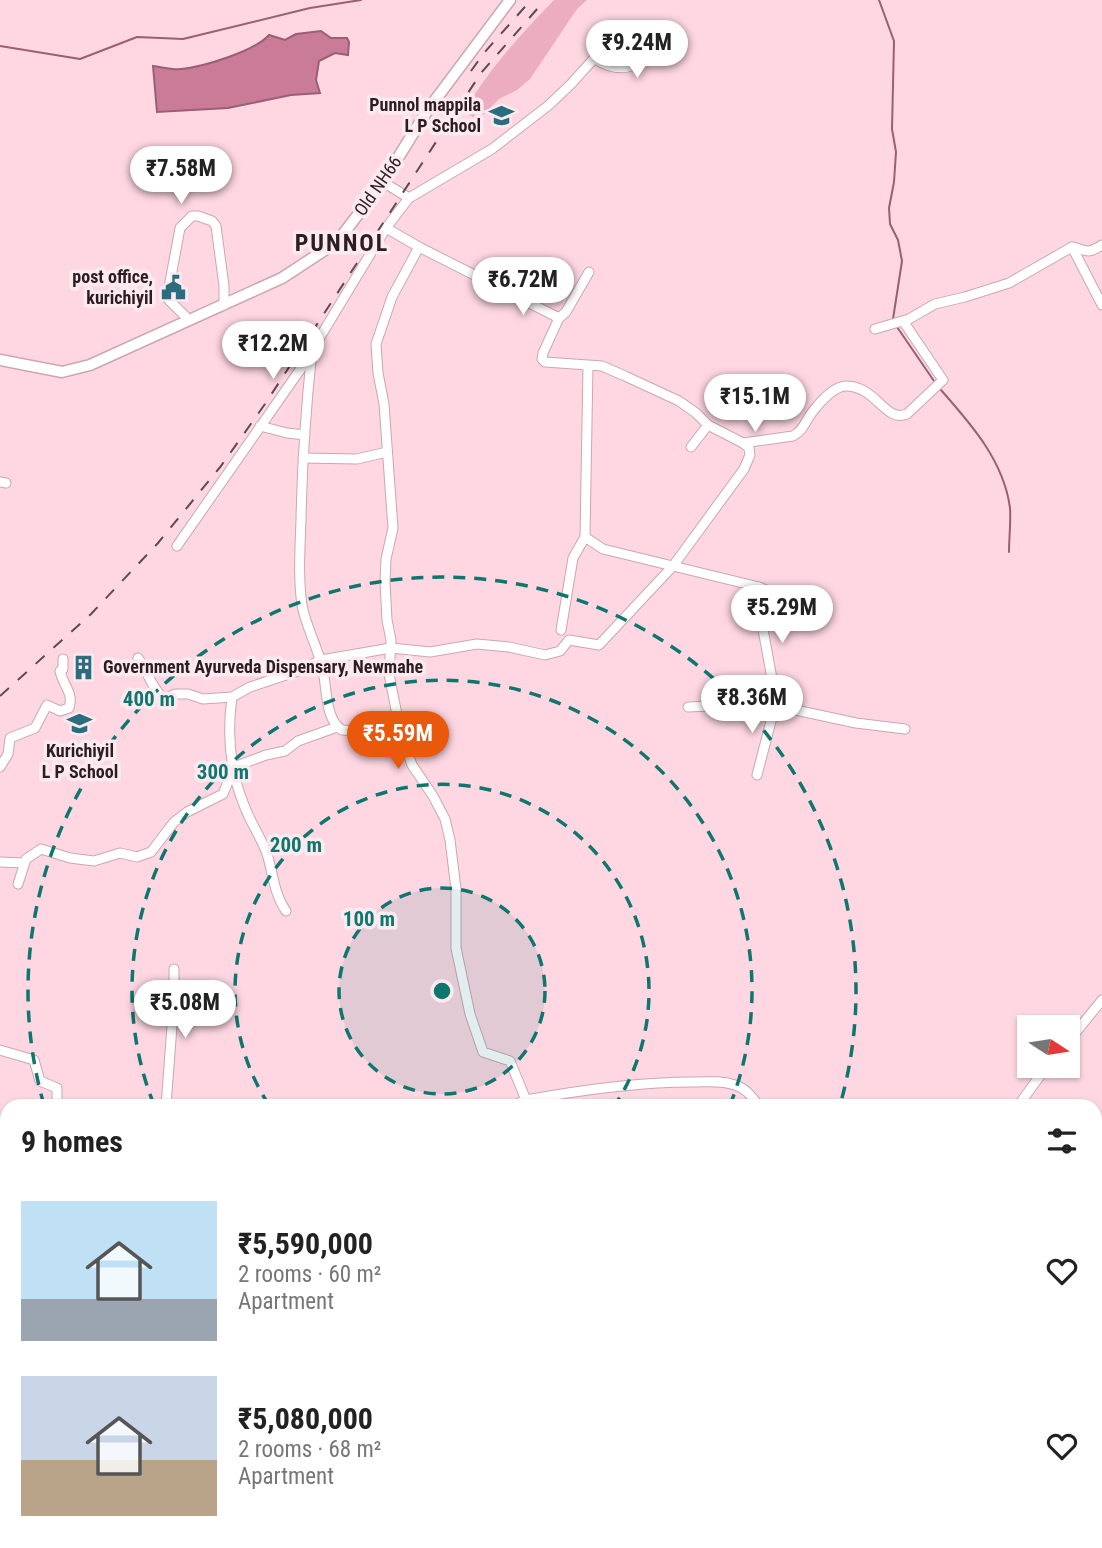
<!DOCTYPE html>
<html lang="en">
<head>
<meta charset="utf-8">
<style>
  :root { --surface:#fff; --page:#f2f2f2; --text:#222; --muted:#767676; --accent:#ea580c }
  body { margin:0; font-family:"Roboto Condensed",sans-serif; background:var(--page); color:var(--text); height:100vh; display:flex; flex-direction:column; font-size:26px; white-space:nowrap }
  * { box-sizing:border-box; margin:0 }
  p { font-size:23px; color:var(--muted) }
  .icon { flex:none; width:38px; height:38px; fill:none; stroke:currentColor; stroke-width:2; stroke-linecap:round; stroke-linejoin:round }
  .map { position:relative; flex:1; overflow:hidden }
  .drawer { position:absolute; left:0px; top:1099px; width:1102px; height:450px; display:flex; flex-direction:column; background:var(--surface); border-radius:21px 21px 0 0; box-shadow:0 2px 5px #0004 }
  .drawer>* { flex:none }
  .needle { width:46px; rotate:102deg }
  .fabs { position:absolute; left:1017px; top:1015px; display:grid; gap:14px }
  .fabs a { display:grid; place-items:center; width:63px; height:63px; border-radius:0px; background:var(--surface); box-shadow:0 2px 5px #0004; font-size:35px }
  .price { position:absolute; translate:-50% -60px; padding:0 16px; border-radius:24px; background:#fff; color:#222; font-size:23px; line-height:46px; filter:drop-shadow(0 2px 4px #0008) }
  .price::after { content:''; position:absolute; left:50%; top:42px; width:21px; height:16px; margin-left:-10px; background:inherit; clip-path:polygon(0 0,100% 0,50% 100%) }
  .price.on { background:var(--accent); color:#fff }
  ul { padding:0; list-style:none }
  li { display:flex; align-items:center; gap:21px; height:175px; padding:0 21px }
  li span { display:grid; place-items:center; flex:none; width:196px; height:140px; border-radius:0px; color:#555 }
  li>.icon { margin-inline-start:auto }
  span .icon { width:84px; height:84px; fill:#fffc; stroke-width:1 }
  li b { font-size:30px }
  h2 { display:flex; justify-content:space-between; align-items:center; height:84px; padding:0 21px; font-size:30px }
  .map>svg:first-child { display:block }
  .green { fill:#ecadc1 }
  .water { fill:#ca7b97; stroke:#9a5f74; stroke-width:2 }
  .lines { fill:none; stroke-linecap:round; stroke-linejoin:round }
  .stream { stroke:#9a5f74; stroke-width:2 }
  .minor-casing { stroke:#cba6b1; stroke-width:11 }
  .major-casing { stroke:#cba6b1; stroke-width:13 }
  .minor { stroke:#fff; stroke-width:9 }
  .major { stroke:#fff; stroke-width:10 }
  .rail { stroke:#5e4a51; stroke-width:2; stroke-dasharray:12 12; stroke-linecap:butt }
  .ring { fill:none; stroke:#0f766e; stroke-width:3.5; stroke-dasharray:12 9 }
  .labels { text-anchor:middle; stroke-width:7; stroke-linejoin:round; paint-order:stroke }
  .poi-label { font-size:18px; font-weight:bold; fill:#2b1d22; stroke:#fbebf0; text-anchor:end }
  .street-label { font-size:18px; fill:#2b1d22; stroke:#fbebf0 }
  .district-label { font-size:24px; font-weight:bold; letter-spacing:2px; fill:#2b1d22; stroke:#fbebf0 }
  .centre { fill:#0f766e; stroke:#fbebf0; stroke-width:3.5 }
  .ring-label { font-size:21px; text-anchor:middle; font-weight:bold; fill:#0f766e; stroke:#fbebf0; stroke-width:7; stroke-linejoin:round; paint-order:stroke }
</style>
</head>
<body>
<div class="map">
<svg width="1102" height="1548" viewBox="0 0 1102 1548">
  <rect width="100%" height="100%" fill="#fed7e2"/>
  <path class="green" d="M 554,0 L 587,0 L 577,9 L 530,79 L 517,90 L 499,99 L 484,114 L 473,117 L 464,112 C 488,70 521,34 554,0 Z"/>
  <path class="water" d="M 321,31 L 331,38 L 347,38 L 349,42 L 348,55 L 335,53 L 319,61 L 316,80 L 320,93 L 291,95 L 228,108 L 157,112 L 153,66 C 162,67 172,70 181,69 C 203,67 255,51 269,35 L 285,40 L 296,34 Z"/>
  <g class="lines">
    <g class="stream">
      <polyline points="879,0 894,41 892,129 896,152 894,182 889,208 890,224 898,240 902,261 893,319"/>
      <polyline points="0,46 80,59 137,37 183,39 310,8 361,0"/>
      <polyline points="897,327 934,381"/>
      <path d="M 941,390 C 971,424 1004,461 1010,508 C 1011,522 1009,538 1009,552"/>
    </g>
    <defs>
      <g id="minor">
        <path d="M 609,42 L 571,84 L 549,105 L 492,149 L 409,198 L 386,228 L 419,247 L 392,297 L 376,344 L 378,373 L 384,404 L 393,528 L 386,559 L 385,582 L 387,620 L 391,640 L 389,674 L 401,735 L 412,765 L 433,796 L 445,819 L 450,840 L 456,889 L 456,948 L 470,1014 L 483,1052 L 510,1061 L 526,1100 C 581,1090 636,1082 693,1082 C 707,1082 721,1080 735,1085 C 747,1089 752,1097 759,1106"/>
        <path d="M 595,59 C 626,79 645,62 665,38"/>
        <polyline points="383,182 409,198"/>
        <polyline points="1072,247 1102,305"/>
        <polyline points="559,318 566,312 589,272"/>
        <polyline points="189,320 167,298 180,228 192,216 198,216 212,221 216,226 224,286 224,305"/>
        <path d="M 875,329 L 909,319 L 935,304 L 965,297 L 1009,283 L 1072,247 C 1087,250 1086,255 1102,245"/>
        <path d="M 312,350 C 306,407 302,464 301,520 C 300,549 298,577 302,605 C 306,628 319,649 323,671 C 327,688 325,720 342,730 L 401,735"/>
        <polyline points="588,366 585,537 603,549 759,587 802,606 827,611"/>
        <polyline points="260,426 287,433 305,435"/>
        <path d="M 743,443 L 793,436 C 804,430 806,420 813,411 C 820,402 835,385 847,386 C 877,387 885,423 907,414 L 943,380 L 903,321"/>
        <polyline points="691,447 708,425"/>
        <polyline points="303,458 357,459 387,452"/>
        <polyline points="0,482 6,483"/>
        <polyline points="177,546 302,367 386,228"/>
        <polyline points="561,630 573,558 585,537"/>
        <path d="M 138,658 C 147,670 154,693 165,699 L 175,694 L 188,694 L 203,699 L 232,697 L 250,687 L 298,671 L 321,660 L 391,648 L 430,652 L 477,644 L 509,647 L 545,655 L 560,651 L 569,640 L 599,645 L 673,566 L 744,469 L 750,455 L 749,448 L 743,443 L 708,425 L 696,413 L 679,401 L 625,376 L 602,366 L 545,362 L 542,359 L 543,353 L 559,318 L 419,247"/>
        <path d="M 232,697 C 227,733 230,771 244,805 C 250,822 261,837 267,854 C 273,873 274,894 286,911"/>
        <polyline points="688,707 757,704 777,706 856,723 905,729"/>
        <path d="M 0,767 L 8,754 L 10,738 L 35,728 L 47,705 L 60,711 L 69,708 C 74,693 63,685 60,671 L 63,669 L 63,659"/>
        <polyline points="757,775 771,721 777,706 758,602 759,587"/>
        <polyline points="0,862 24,863"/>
        <polyline points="18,884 26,859 41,849 70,858 94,861 120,853 137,857 151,852 174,822 187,812 223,794 234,767 266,755 285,751 298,741 337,727"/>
        <polyline points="1068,1042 1102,1000"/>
        <polyline points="0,1050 34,1060 40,1081 57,1088 57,1106"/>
        <polyline points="166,1106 174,999 174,969"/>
        <polyline points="512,1106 526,1100"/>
        <polyline points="1018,1106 1047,1066"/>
        <polyline points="0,1186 7,1186"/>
        <polyline points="1096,1304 1102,1304"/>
        <polyline points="0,1459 7,1458"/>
        <polyline points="462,1542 465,1548"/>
        <polyline points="1069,1542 1071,1548"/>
        <polyline points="336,1548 337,1542"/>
        <polyline points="522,1548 522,1542"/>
        <polyline points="719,1548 723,1542"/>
      </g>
      <polyline id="major" points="0,360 62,372 90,365 282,278 337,242 383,182 427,111 510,0"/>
    </defs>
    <use href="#minor" class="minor-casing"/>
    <use href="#major" class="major-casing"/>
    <use href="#minor" class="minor"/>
    <use href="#major" class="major"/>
    <g class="rail">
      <polyline points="471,71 484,53 531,0"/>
      <polyline points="0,696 91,614 158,543 221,466 265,404 481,73 545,0"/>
    </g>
  </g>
  <circle cx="442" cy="991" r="103" fill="#0f766e" fill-opacity=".12"/>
  <g class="ring">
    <circle cx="442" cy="991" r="103"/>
    <path d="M269 1105A207 207 0 1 1 615 1105"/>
    <path d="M154 1105A310 310 0 1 1 730 1105"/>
    <path d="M44 1105A414 414 0 1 1 840 1105"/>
  </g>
  <defs>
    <symbol id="school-bare" viewBox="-9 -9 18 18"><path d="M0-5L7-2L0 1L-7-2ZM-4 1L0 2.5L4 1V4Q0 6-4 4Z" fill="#296d7e" stroke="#fbebf0" stroke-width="2.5" paint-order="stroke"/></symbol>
    <symbol id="civic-bare" viewBox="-9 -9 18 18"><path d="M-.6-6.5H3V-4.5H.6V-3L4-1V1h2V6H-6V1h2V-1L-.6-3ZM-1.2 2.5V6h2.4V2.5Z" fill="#296d7e" stroke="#fbebf0" stroke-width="2.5" paint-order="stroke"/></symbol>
    <symbol id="building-bare" viewBox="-9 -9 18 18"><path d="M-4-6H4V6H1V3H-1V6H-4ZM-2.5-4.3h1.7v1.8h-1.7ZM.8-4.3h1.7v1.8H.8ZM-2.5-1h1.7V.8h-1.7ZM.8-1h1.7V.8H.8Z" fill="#296d7e" stroke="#fbebf0" stroke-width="2.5" paint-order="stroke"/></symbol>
  </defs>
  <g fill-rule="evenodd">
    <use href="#school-bare" x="484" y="98" width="35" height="35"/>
    <use href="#civic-bare" x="156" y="270" width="35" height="35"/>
    <use href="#building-bare" x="66" y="650" width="35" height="35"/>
    <use href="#school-bare" x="62" y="706" width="35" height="35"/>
  </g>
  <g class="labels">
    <g class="poi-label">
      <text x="481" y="111">Punnol mappila<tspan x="481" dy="21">L P School</tspan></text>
      <text x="153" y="283">post office,<tspan x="153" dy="21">kurichiyil</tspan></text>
      <text x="103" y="673" text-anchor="start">Government Ayurveda Dispensary, Newmahe</text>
      <text x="80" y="757" text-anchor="middle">Kurichiyil<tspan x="80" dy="21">L P School</tspan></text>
    </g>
    <g class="street-label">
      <text transform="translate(378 186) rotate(-55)" y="6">Old NH66</text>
    </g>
    <g class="district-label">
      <text x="342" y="251">PUNNOL</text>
    </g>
  </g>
  <circle cx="442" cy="991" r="10" class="centre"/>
  <g class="ring-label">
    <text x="149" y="706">400 m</text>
    <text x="223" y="779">300 m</text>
    <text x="296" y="852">200 m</text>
    <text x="369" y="926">100 m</text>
  </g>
</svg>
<div class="fabs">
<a><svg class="needle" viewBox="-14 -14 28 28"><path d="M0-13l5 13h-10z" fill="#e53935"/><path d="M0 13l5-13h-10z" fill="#767676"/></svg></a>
</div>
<b class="price" style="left:637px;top:80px">₹9.24M</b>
<b class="price" style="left:181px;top:206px">₹7.58M</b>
<b class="price" style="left:523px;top:317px">₹6.72M</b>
<b class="price" style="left:273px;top:381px">₹12.2M</b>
<b class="price" style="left:755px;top:434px">₹15.1M</b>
<b class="price" style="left:782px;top:645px">₹5.29M</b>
<b class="price" style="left:752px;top:735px">₹8.36M</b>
<b class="price on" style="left:398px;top:771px">₹5.59M</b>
<b class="price" style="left:185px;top:1040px">₹5.08M</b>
<section class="drawer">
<h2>9 homes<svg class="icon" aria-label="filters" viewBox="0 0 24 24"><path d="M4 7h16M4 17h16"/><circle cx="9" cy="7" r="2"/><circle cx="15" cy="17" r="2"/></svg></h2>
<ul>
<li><span style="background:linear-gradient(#bfe0f5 70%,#9aa5b1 0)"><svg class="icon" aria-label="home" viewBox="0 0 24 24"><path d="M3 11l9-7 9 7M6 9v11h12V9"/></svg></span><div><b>₹5,590,000</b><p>2 rooms · 60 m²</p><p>Apartment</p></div><svg class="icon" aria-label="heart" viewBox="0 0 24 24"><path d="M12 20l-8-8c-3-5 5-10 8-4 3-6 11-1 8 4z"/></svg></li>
<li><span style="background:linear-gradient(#c9d6e8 60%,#b9a48a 0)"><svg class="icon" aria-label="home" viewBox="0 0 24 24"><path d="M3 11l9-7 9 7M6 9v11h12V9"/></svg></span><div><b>₹5,080,000</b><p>2 rooms · 68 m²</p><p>Apartment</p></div><svg class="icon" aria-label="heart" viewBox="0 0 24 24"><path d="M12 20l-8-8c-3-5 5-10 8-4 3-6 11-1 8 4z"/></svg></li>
</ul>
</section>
</div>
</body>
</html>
